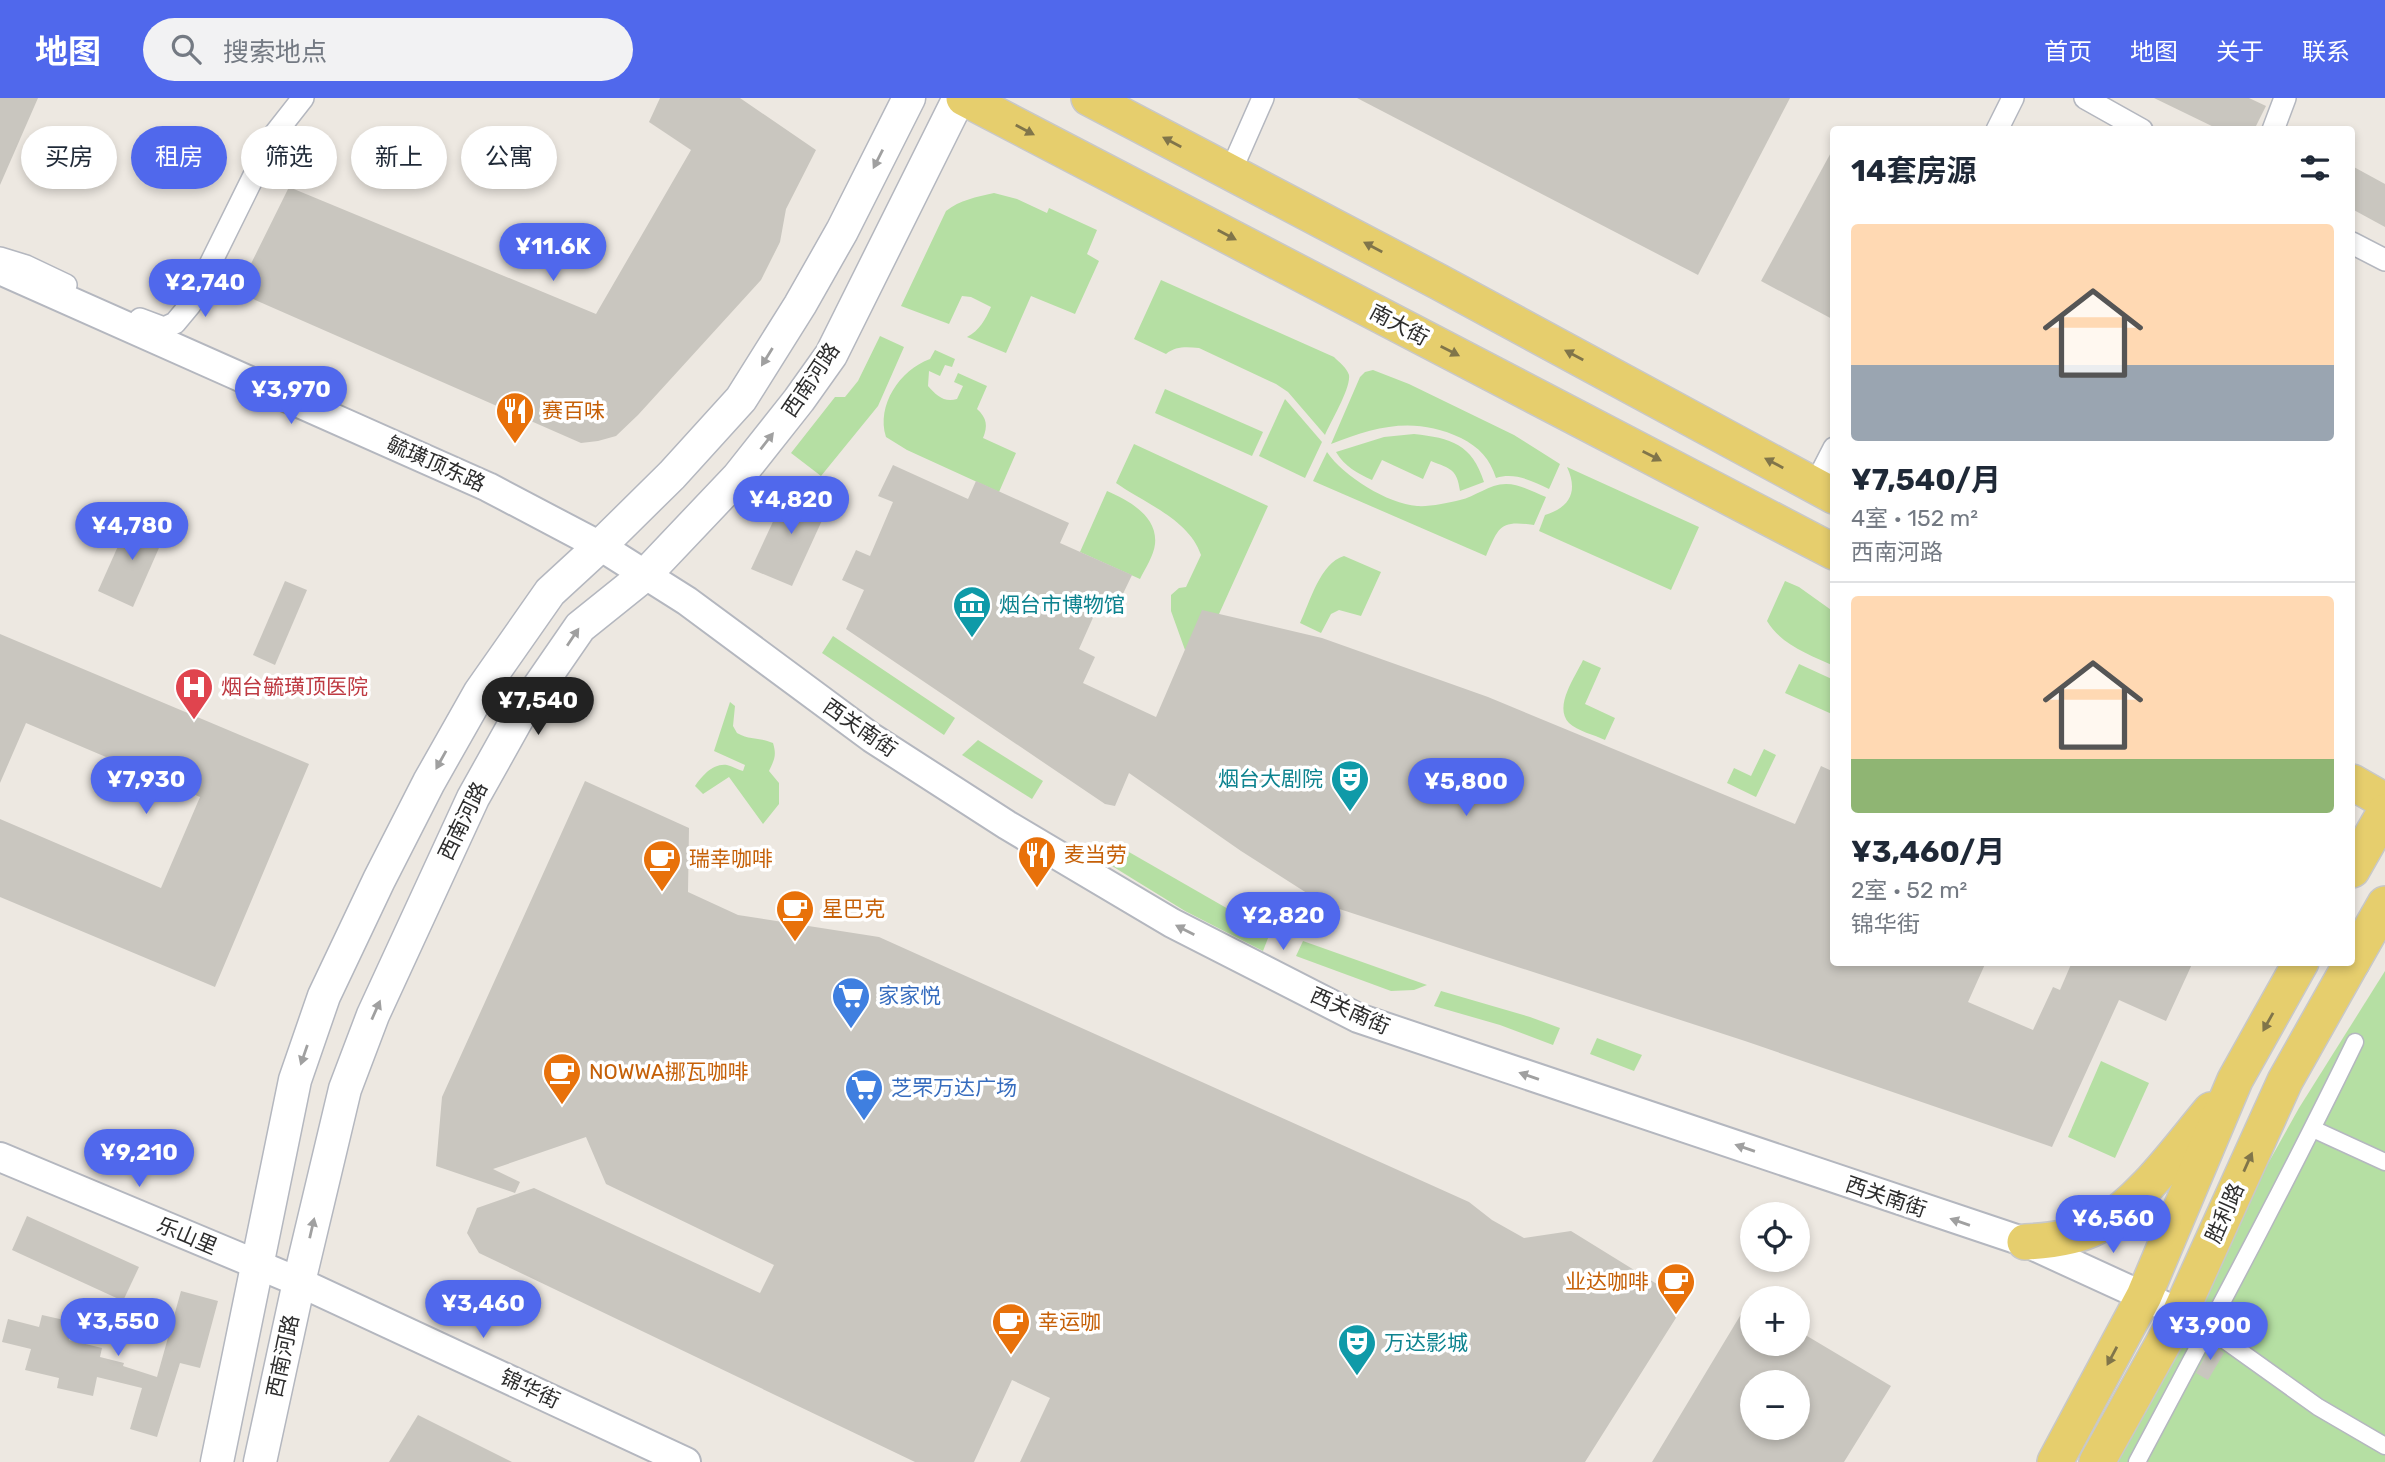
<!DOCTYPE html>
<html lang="zh">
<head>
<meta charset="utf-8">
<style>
  :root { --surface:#fff; --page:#f2f2f3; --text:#1f2937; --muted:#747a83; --line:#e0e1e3; --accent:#5068ec }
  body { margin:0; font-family:Rubik,"Noto Sans SC",sans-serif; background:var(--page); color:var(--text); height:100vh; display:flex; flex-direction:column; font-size:26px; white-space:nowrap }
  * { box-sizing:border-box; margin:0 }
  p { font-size:23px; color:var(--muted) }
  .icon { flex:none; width:38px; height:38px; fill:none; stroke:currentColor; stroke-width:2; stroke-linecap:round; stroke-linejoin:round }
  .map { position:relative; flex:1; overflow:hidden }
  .sheet { position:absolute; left:1830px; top:28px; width:525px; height:840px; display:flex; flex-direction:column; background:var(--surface); border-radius:7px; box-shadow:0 4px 10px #0003 }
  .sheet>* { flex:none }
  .top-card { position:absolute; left:21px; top:28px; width:665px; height:63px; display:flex; gap:14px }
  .tools { position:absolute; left:1740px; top:1104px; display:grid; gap:14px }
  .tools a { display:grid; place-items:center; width:70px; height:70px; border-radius:50%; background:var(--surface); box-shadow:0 4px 10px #0003; font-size:35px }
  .price { position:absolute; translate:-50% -60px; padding:0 16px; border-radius:24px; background:var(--accent); color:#fff; font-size:23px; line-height:46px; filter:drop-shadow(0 2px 4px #0008) }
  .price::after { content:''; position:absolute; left:50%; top:42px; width:21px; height:16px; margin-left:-10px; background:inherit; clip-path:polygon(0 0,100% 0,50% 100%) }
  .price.current { background:#222; color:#fff }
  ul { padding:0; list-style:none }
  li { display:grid; align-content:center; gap:14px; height:371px; padding:0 21px }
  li+li { border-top:2px solid var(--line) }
  li span { display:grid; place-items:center; height:217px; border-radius:7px; color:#555 }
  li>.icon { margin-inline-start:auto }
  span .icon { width:126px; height:126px; fill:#fffc; stroke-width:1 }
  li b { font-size:30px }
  h2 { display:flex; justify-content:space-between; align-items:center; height:84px; padding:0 21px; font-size:30px }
  .tag { padding:0 24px; border-radius:32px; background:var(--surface); box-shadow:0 4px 10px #0003; font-size:24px; line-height:63px }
  .tag.current { background:var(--accent); color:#fff }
  header { display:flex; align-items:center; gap:42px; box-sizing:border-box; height:98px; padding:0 35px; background:var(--accent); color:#fff }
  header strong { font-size:33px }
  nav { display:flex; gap:38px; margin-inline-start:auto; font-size:24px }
  .search { width:490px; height:63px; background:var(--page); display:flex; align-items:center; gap:18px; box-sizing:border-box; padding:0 24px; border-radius:38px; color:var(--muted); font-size:26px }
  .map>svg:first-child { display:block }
  .green { fill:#b5dfa3 }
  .building { fill:#c9c6bf; fill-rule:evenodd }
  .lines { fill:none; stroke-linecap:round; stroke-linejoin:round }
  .pedestrian-casing { stroke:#b4b7bf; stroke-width:19 }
  .minor-casing { stroke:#b4b7bf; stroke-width:24 }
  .tertiary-casing { stroke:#b4b7bf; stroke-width:32 }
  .secondary-casing { stroke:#b4b7bf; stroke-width:35 }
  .primary-casing { stroke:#c8c8c8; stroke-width:38 }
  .pedestrian { stroke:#fff; stroke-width:16 }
  .minor { stroke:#fff; stroke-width:21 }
  .tertiary { stroke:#fff; stroke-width:28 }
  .secondary { stroke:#fff; stroke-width:32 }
  .primary { stroke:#e6ce6d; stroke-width:35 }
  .oneway { fill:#80754a }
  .oneway2 { fill:#a0a0a0 }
  .labels { text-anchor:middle; stroke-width:7; stroke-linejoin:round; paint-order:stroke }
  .street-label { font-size:21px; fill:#2d2d2d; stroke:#fff }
  .food-label { font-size:21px; fill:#c56008; stroke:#fff; text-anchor:start }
  .culture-label { font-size:21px; fill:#0d838f; stroke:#fff; text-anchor:start }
  .health-label { font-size:21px; fill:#be3a42; stroke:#fff; text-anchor:start }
  .shop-label { font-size:21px; fill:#366cbe; stroke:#fff; text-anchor:start }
</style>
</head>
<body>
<header>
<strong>地图</strong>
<div class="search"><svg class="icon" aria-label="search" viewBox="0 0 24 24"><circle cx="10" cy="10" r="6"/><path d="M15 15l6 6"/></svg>搜索地点</div>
<nav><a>首页</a><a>地图</a><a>关于</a><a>联系</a></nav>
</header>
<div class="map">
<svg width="2385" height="1364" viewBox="0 0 2385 1364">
  <rect width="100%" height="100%" fill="#ede8e1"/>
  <g class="green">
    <path d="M 994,95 L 1017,101 L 1047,115 L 1049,110 L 1097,132 L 1087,156 L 1099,163 L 1075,216 L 1031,198 L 1006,255 L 967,239 C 980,232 985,222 991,209 L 971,199 L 962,198 L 949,226 L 901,208 L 946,113 C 960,102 976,99 994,95 Z"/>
    <path d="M 1161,182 L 1334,259 C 1339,264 1347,270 1349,277 C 1351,290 1331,323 1325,337 L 1288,294 L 1276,286 L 1199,250 C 1186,249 1176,248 1166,256 L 1134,241 Z"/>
    <polygon points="880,238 904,249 878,308 821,378 791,355 835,299 845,299 858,283"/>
    <path d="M 935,252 L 955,261 L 952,269 L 945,267 L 940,278 L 929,273 L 928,288 C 936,297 944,305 957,301 L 963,288 L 954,284 L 958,275 L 987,288 L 977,311 C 987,320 988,328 983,340 L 1016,355 L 999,394 L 907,352 L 886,339 C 876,307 900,272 930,261 Z"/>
    <path d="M 1373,272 L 1409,286 L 1514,337 L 1560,366 L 1549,391 C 1532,383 1515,374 1496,380 C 1490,361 1479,349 1461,340 C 1415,318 1376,328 1331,346 L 1360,279 L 1365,274 Z"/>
    <polygon points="1165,291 1263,334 1252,358 1155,315"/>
    <polygon points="1285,301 1322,344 1305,380 1259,358"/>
    <path d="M 1414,336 C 1451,340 1472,346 1484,384 L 1460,393 C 1457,371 1451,371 1431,363 L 1423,381 L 1382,362 L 1372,382 C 1357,375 1345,369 1336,354 L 1384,339 Z"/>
    <path d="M 1134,346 L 1268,408 L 1219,516 L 1185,552 L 1171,513 L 1171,497 L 1179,490 L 1186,489 L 1201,457 C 1189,421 1144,405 1116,385 Z"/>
    <path d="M 1327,354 C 1343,378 1388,406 1417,408 C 1428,409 1449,405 1460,402 C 1475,399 1489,386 1506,386 C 1520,386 1533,394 1546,399 L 1534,427 C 1500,422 1499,428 1486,458 L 1313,383 Z"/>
    <path d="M 1567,369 L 1699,429 L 1671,492 L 1539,433 L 1545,417 C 1571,409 1578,393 1567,369 Z"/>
    <path d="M 1107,393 C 1128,402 1158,418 1155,446 C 1154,457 1145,471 1140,481 L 1080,454 Z"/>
    <path d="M 1344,458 L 1381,474 L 1361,518 L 1339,512 L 1331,516 L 1321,535 L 1300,525 C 1310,504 1320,465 1344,458 Z"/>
    <path d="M 1785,483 L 1799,489 L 1834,514 L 1834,568 C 1810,557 1781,547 1767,523 Z"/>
    <polygon points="833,538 955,620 944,637 822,555"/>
    <path d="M 1583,562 L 1601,570 L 1585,606 L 1615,620 L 1605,642 C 1595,637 1577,633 1569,625 C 1553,608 1576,578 1583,562 Z"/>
    <polygon points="1799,566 1834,582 1834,617 1785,595"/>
    <path d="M 730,604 L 735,608 L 733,628 L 737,635 C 752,643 760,639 773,645 C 777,658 774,662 769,673 L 779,685 L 779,706 L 763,726 L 729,679 L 703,696 L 695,688 C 702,678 713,665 727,667 C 732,668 738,672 743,673 L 745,667 L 714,653 Z"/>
    <polygon points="978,642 1043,683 1032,701 962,657"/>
    <polygon points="1764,651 1776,657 1756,699 1727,685 1734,670 1751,678"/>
    <polygon points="1122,750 1270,835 1263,853 1185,813 1112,768"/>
    <polygon points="1303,843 1427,887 1414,892 1391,893 1296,858"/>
    <polygon points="2385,873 2385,1364 2108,1364 2228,1137 2299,1010"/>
    <polygon points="1441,893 1530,919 1560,930 1553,947 1500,927 1434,908"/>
    <polygon points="1597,940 1642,957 1634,973 1590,956"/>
    <polygon points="2101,963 2149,985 2115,1060 2068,1039"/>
  </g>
  <g class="building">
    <polygon points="0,0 38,0 0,87"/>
    <polygon points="660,0 740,0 816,52 786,111 780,144 761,182 638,317 616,338 598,343 581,345 237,194 289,89 596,216 691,52 649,24"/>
    <polygon points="1357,0 1790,0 1698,177"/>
    <polygon points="2154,0 2249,0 2266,8 2254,32 2220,32"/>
    <polygon points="1834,49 1834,222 1761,183"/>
    <polygon points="2352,68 2385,86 2385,129 2352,111"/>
    <polygon points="893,367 968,401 976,383 1069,425 1060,445 1132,477 1120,502 1104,495 1079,551 1095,559 1083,585 1156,619 1202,512 1322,540 1488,599 1795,726 1821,668 1834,674 1834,864 1986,864 1968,904 2033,932 2053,889 2060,892 2072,864 2193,864 2166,923 2119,902 2052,1049 1745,943 1324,806 1241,753 1129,675 1115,708 1105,706 846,531 864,492 842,482 856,452 870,458 893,404 878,398"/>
    <polygon points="790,387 830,405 792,488 751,471"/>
    <polygon points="131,419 166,434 133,509 98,493"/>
    <polygon points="285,483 307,492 275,567 253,557"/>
    <polygon points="0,536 309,666 215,889 0,799 0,721 161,790 200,699 26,625 0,685"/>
    <polygon points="585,683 689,730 688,794 738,817 879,839 1469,1104 1492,1122 1524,1140 1571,1133 1686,1204 1585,1364 1020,1364 1050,1300 1012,1282 974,1364 915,1364 479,1155 467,1135 477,1110 534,1090 760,1195 774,1167 606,1086 586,1039 493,1071 520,1084 515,1095 436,1068 442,999"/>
    <polygon points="27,1118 139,1169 123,1203 12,1152"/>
    <polygon points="181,1193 218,1203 200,1270 180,1265 157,1339 130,1331 142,1290 97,1279 93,1298 57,1290 59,1280 25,1272 31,1251 2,1244 8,1221 39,1229 42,1217 73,1224 69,1242 102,1250 100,1259 124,1265 123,1268 157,1279"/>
    <path d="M 1752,1198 L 1752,1246 L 1797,1246 L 1797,1232 L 1891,1288 L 1844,1364 L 1652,1364 ZM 1752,1284 L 1797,1284 L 1797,1330 L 1752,1330 Z"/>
    <polygon points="2212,1246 2224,1255 2208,1282 2196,1275"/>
    <polygon points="418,1317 512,1364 389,1364"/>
  </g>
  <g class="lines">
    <defs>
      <g id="pedestrian">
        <polyline points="2313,1031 2385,1064"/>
        <polyline points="2180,1215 2209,1231 2318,1309 2385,1348"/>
        <path d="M 2137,1364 C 2211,1225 2286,1086 2355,944"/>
      </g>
      <g id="minor">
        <polyline points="2085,0 2142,32"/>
        <polyline points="1997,32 2013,0"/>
        <polyline points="2273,32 2285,0"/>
        <polyline points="1230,75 1263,0"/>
        <polyline points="2352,145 2385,162"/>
        <polyline points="0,160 26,168 66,187"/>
        <polyline points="140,221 164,230 175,225 190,207 274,37 303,0"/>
        <polyline points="1815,387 1834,350"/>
      </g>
      <g id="tertiary">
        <polyline points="0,172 488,389 600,448 687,503 872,640 1007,727 1172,825 1358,920 2025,1144 2180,1215"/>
        <polyline points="0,1059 299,1184 686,1364"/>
      </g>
      <g id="secondary">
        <polyline points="217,1364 295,982 324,898 379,782 429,684 480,594 550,494 600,448 672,377 741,301 800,207 842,133 909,0"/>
        <polyline points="260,1364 299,1184 345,991 373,917 473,700 520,616 580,529 646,476 738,379 799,302 831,257 959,0"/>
      </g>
      <g id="primary">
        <polyline points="964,0 1834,454"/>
        <polyline points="1089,0 1439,184 1834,398"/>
        <polyline points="2352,684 2385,703"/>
        <polyline points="2352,772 2385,714"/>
        <polyline points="2352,864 2385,806"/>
        <path d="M 2025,1144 C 2050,1143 2076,1140 2098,1128 C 2142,1103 2179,1050 2211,1012"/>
        <polyline points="2055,1364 2144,1198 2235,982 2301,864"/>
        <polyline points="2097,1364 2180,1215 2285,983 2352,864"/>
      </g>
    </defs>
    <use href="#pedestrian" class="pedestrian-casing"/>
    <use href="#minor" class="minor-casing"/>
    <use href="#tertiary" class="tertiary-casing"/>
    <use href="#secondary" class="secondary-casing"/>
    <use href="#primary" class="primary-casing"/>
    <use href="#pedestrian" class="pedestrian"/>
    <use href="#minor" class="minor"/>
    <use href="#tertiary" class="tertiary"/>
    <use href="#secondary" class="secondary"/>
    <use href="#primary" class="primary"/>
  </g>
  <defs><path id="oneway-solid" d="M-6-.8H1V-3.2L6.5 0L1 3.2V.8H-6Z" transform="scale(1.75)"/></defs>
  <g class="oneway">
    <use href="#oneway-solid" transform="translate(1025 32) rotate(28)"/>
    <use href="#oneway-solid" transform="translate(1172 44) rotate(-152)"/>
    <use href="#oneway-solid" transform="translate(1227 137) rotate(28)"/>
    <use href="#oneway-solid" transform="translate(1373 149) rotate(-152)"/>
    <use href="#oneway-solid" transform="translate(1450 253) rotate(27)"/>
    <use href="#oneway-solid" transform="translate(1574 257) rotate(-152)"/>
    <use href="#oneway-solid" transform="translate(1652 358) rotate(27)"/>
    <use href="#oneway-solid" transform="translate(1774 365) rotate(-152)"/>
    <use href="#oneway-solid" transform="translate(2268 924) rotate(119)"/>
    <use href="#oneway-solid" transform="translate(2248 1064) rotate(-66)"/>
    <use href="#oneway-solid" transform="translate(2112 1258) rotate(118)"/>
  </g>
  <g class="oneway2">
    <use href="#oneway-solid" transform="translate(878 61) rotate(117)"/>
    <use href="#oneway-solid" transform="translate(767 259) rotate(122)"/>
    <use href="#oneway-solid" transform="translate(767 343) rotate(-52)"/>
    <use href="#oneway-solid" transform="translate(573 539) rotate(-56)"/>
    <use href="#oneway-solid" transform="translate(441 662) rotate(119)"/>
    <use href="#oneway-solid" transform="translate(1185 832) rotate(-153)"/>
    <use href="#oneway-solid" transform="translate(376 912) rotate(-66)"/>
    <use href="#oneway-solid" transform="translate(304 957) rotate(109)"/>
    <use href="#oneway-solid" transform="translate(1529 978) rotate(-161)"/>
    <use href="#oneway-solid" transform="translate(1745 1050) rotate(-161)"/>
    <use href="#oneway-solid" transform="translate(1960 1124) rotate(-161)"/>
    <use href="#oneway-solid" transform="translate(312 1130) rotate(-77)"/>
  </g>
  <defs>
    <symbol id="restaurant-pin" viewBox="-11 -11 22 30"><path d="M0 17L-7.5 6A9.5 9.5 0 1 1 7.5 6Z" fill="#e8710a" stroke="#fff"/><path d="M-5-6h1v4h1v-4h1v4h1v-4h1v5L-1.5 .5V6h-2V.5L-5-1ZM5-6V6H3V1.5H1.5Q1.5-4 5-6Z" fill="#fff"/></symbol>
    <symbol id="museum-pin" viewBox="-11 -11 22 30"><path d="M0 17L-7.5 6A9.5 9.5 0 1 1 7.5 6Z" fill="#0f9aa8" stroke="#fff"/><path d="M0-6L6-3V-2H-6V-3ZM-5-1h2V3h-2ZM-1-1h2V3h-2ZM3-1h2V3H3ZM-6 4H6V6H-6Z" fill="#fff"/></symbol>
    <symbol id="hospital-pin" viewBox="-11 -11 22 30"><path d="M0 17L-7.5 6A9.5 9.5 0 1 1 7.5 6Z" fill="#e0444e" stroke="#fff"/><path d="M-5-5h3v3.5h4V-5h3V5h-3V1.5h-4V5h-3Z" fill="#fff"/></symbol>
    <symbol id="theatre-pin" viewBox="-11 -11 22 30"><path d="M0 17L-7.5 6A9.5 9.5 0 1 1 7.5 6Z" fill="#0f9aa8" stroke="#fff"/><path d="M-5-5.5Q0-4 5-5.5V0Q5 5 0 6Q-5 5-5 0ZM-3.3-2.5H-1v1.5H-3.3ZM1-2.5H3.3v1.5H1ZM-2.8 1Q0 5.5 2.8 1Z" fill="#fff"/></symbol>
    <symbol id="cafe-pin" viewBox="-11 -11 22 30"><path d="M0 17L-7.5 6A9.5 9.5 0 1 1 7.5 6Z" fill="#e8710a" stroke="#fff"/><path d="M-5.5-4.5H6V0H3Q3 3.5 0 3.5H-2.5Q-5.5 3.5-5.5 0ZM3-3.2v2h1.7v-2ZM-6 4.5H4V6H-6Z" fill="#fff"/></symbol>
    <symbol id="supermarket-pin" viewBox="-11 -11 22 30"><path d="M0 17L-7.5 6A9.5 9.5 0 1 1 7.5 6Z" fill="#3f7fe0" stroke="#fff"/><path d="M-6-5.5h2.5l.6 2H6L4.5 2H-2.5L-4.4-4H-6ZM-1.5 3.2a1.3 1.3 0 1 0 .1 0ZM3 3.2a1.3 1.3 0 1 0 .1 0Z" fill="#fff"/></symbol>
  </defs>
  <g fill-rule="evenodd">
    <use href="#restaurant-pin" x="493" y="291" width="44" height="60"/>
    <use href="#museum-pin" x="950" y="485" width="44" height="60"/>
    <use href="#hospital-pin" x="172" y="567" width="44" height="60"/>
    <use href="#theatre-pin" x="1328" y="659" width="44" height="60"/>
    <use href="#restaurant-pin" x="1015" y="735" width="44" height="60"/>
    <use href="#cafe-pin" x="640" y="739" width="44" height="60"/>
    <use href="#cafe-pin" x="773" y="789" width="44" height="60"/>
    <use href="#supermarket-pin" x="829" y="876" width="44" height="60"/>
    <use href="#cafe-pin" x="540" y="952" width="44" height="60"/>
    <use href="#supermarket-pin" x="842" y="968" width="44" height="60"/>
    <use href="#cafe-pin" x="1654" y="1162" width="44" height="60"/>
    <use href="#cafe-pin" x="989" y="1202" width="44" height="60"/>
    <use href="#theatre-pin" x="1335" y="1223" width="44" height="60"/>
  </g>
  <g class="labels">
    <g class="street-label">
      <text transform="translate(1399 227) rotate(28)" y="7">南大街</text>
      <text transform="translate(811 282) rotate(-56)" y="7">西南河路</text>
      <text transform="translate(436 366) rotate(24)" y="7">毓璜顶东路</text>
      <text transform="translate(860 630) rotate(35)" y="7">西关南街</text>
      <text transform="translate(463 723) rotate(-64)" y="7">西南河路</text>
      <text transform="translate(1350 913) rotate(24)" y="7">西关南街</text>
      <text transform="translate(1886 1099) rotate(19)" y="7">西关南街</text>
      <text transform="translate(2225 1115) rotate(-66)" y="7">胜利路</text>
      <text transform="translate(187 1138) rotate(23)" y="7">乐山里</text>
      <text transform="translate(283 1258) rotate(-78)" y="7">西南河路</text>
      <text transform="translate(530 1291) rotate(25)" y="7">锦华街</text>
    </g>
    <g class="food-label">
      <text x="542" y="320">赛百味</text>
      <text x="1064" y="764">麦当劳</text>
      <text x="689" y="768">瑞幸咖啡</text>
      <text x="822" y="818">星巴克</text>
      <text x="589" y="981">NOWWA挪瓦咖啡</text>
      <text x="1649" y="1191" text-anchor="end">业达咖啡</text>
      <text x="1038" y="1231">幸运咖</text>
    </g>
    <g class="culture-label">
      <text x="999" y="514">烟台市博物馆</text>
      <text x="1323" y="688" text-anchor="end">烟台大剧院</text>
      <text x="1384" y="1252">万达影城</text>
    </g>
    <g class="health-label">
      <text x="221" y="596">烟台毓璜顶医院</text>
    </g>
    <g class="shop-label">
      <text x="878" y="905">家家悦</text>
      <text x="891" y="997">芝罘万达广场</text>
    </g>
  </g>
</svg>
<div class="tools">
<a><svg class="icon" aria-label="locate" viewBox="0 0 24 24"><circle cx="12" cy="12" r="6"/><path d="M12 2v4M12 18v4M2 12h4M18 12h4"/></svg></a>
<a>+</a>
<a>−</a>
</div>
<b class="price" style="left:553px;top:185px">¥11.6K</b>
<b class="price" style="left:205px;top:221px">¥2,740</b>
<b class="price" style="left:291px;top:328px">¥3,970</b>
<b class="price" style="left:791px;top:438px">¥4,820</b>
<b class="price" style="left:132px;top:464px">¥4,780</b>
<b class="price current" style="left:538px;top:639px">¥7,540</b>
<b class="price" style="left:146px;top:718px">¥7,930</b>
<b class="price" style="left:1466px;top:720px">¥5,800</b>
<b class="price" style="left:1283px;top:854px">¥2,820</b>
<b class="price" style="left:139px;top:1091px">¥9,210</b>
<b class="price" style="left:2113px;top:1157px">¥6,560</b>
<b class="price" style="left:483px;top:1242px">¥3,460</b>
<b class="price" style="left:118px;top:1260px">¥3,550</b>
<b class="price" style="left:2210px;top:1264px">¥3,900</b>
<div class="top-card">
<a class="tag">买房</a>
<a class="tag current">租房</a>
<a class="tag">筛选</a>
<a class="tag">新上</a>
<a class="tag">公寓</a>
</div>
<section class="sheet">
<h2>14套房源<svg class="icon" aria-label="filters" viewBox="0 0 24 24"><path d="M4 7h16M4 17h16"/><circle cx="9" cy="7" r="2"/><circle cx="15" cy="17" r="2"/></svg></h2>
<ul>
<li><span style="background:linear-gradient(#ffd9b3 65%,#9aa5b1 0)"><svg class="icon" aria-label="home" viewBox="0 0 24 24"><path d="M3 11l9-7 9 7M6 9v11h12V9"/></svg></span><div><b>¥7,540/月</b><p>4室 · 152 m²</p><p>西南河路</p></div></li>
<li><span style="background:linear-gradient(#ffd9b3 75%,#8fb573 0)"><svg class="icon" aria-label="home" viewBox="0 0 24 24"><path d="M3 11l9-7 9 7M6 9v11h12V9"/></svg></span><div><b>¥3,460/月</b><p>2室 · 52 m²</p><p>锦华街</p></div></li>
</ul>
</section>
</div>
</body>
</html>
